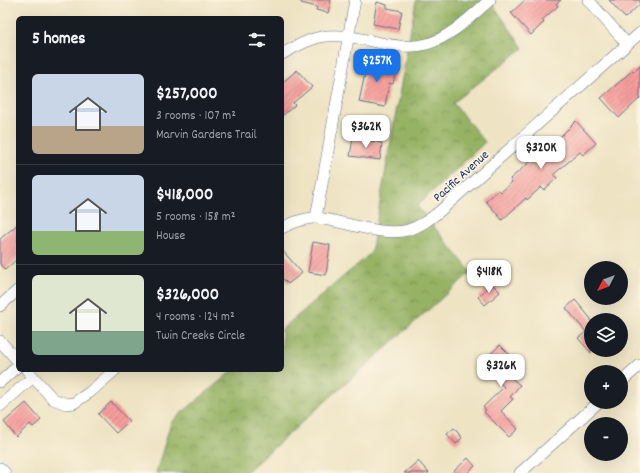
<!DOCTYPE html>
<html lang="en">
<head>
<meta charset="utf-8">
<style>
  :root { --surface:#171b24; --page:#242831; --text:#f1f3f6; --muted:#9ea1a6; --line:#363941; --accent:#1a73e8 }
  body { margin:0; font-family:Dekko,sans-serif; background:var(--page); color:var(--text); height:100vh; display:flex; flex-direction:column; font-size:15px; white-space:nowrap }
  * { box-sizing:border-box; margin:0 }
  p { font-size:13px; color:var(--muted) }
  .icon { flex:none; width:22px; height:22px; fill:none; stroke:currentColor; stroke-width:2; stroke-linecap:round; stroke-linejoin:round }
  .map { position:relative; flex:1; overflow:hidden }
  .sheet { position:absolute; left:16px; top:16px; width:268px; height:356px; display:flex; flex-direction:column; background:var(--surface); border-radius:6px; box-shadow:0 4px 16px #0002 }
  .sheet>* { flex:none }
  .needle { width:26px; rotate:228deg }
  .controls { position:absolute; left:584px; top:261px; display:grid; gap:8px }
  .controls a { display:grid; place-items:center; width:44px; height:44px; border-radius:50%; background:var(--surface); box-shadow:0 4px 16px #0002; font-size:20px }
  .price { position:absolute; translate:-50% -34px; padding:0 9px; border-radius:8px; background:#fff; color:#222; font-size:13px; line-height:26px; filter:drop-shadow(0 1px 2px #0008) }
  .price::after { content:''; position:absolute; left:50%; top:24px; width:12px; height:9px; margin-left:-6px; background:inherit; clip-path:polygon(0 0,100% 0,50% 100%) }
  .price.selected { background:var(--accent); color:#fff }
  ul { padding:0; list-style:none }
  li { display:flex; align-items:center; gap:12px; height:100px; padding:0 16px }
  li+li { border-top:1px solid var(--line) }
  li span { display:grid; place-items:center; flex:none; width:112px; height:80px; border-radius:6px; color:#555 }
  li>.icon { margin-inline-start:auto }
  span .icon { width:48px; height:48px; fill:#fffc; stroke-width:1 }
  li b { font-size:17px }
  h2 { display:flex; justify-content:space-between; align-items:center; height:48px; padding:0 16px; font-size:17px }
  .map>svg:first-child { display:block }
  .forest { fill:url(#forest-crowns); stroke:#587062 }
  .building { fill:url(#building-hatch) }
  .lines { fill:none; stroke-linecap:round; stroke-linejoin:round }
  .minor-casing { stroke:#656e81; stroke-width:12 }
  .minor { stroke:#fff; stroke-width:11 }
  .labels { text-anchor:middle; stroke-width:3.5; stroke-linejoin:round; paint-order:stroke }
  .street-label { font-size:13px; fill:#1b2f5e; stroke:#fcf5e5 }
</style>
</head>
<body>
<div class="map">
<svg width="640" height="473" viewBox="0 0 640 473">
  <defs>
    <pattern id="forest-crowns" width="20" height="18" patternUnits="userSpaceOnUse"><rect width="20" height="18" fill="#96b265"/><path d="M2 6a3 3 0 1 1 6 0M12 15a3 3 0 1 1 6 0" fill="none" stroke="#7a9156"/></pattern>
    <pattern id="building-hatch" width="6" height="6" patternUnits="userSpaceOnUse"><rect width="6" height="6" fill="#f69d9b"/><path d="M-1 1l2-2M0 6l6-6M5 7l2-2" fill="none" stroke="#c68082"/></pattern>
  </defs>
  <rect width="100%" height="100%" fill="#fcf5e5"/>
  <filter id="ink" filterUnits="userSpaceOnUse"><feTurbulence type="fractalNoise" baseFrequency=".025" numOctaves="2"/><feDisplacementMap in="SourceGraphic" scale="8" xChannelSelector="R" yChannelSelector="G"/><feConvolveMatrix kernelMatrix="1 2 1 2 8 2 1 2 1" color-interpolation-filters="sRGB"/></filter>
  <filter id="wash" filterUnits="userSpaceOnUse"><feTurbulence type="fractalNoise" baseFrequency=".012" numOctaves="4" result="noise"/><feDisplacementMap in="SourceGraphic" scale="16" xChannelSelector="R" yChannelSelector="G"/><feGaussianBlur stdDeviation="0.9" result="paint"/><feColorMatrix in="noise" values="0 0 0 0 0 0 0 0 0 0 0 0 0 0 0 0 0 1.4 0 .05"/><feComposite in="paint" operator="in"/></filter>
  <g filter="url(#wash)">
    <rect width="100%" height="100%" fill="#eee3c3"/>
    <polygon class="forest" points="416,0 490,0 523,48 453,103 485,142 417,206 471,272 245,473 156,473 171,422 233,370 282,370 282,329 371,253"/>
    <g id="blocks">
      <g class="building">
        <polygon points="302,0 331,0 328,13 316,10 317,7 301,3"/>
        <polygon points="525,0 561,0 556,4 558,6 542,20 544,22 531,35 511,13"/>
        <polygon points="609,0 640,0 640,4 625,18"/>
        <polygon points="377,2 387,5 387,8 402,11 398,29 373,24"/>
        <polygon points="368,59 397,66 393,84 389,83 385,107 359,102"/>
        <polygon points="640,65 640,98 619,118 601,98 633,70 634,71"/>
        <polygon points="297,70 312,87 293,103 295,105 282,116 282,83"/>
        <polygon points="576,121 596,143 583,155 580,152 554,174 557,178 544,190 541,187 527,200 526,198 502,220 486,201 499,190 501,192 512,182 510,179 544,150 543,149 557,138 558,139"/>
        <polygon points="353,138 382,143 380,160 350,156"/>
        <polygon points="18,224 18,258 5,270 0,264 0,239"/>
        <polygon points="313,242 330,245 326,275 308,272"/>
        <polygon points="282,250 302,273 288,284 282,278"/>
        <polygon points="492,284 500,292 485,305 478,297"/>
        <polygon points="575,300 591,319 591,353 578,338 586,332 566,308"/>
        <polygon points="500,345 518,363 506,374 520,385 510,397 513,399 501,411 518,429 509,437 484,412 486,410 483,407 504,387 481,363"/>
        <polygon points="111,402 129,421 116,433 98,414"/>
        <polygon points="26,403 41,420 33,427 30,424 16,437 4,422"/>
        <polygon points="454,428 462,438 456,444 447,434"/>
        <polygon points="468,458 475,466 467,473 452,473"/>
        <polygon points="418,461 429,473 404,473"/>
      </g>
    </g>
  </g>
  <g filter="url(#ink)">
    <use href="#blocks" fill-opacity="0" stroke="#656e81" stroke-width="1"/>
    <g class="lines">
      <defs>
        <g id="minor">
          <polyline points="588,0 627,44"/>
          <path d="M 282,54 C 295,47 312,37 327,36 C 361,33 394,53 427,44 C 451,37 471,16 490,0"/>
          <polyline points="316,218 355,0"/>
          <path d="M 282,228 C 291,223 307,217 317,218 C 344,221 382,237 408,230 C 421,226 430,219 440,211 L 640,33"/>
          <polyline points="0,306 18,290"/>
          <polyline points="0,341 18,361"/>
          <polyline points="27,370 53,399 66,404 74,403 90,392 115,370"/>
          <polyline points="0,382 18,366"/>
          <polyline points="621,382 640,365"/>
          <polyline points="0,406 33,377"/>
          <polyline points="0,468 5,473"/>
          <polyline points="520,473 599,402"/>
        </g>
      </defs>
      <use href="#minor" class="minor-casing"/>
      <use href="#minor" class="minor"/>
    </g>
  </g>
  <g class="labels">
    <g class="street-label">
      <text transform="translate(460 175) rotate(-42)" y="5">Pacific Avenue</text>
    </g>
  </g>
</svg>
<div class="controls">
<a><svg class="needle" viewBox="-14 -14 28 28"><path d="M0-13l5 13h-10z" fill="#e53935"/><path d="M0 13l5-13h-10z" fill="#9ea1a6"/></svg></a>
<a><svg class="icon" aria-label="layers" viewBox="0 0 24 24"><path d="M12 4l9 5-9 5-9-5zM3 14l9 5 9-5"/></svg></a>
<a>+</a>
<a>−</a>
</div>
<b class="price selected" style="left:377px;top:83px">$257K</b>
<b class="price" style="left:366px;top:149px">$362K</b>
<b class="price" style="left:541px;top:170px">$320K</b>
<b class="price" style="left:489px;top:294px">$418K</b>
<b class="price" style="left:501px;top:388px">$326K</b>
<section class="sheet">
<h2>5 homes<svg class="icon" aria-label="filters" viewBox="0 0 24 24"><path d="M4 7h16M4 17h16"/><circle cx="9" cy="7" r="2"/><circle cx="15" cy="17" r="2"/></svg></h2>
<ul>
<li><span style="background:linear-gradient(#c9d6e8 65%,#b9a48a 0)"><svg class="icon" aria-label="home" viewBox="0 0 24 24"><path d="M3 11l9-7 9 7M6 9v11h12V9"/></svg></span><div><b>$257,000</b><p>3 rooms · 107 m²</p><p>Marvin Gardens Trail</p></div></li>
<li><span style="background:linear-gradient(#c9d6e8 70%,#8fb573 0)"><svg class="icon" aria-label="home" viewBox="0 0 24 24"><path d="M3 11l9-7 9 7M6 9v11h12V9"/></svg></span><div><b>$418,000</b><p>5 rooms · 158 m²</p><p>House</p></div></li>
<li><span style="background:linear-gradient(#dfe7d0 70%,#7fa58c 0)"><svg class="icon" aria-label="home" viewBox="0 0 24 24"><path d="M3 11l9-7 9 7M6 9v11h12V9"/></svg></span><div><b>$326,000</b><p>4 rooms · 124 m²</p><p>Twin Creeks Circle</p></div></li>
</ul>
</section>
</div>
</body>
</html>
